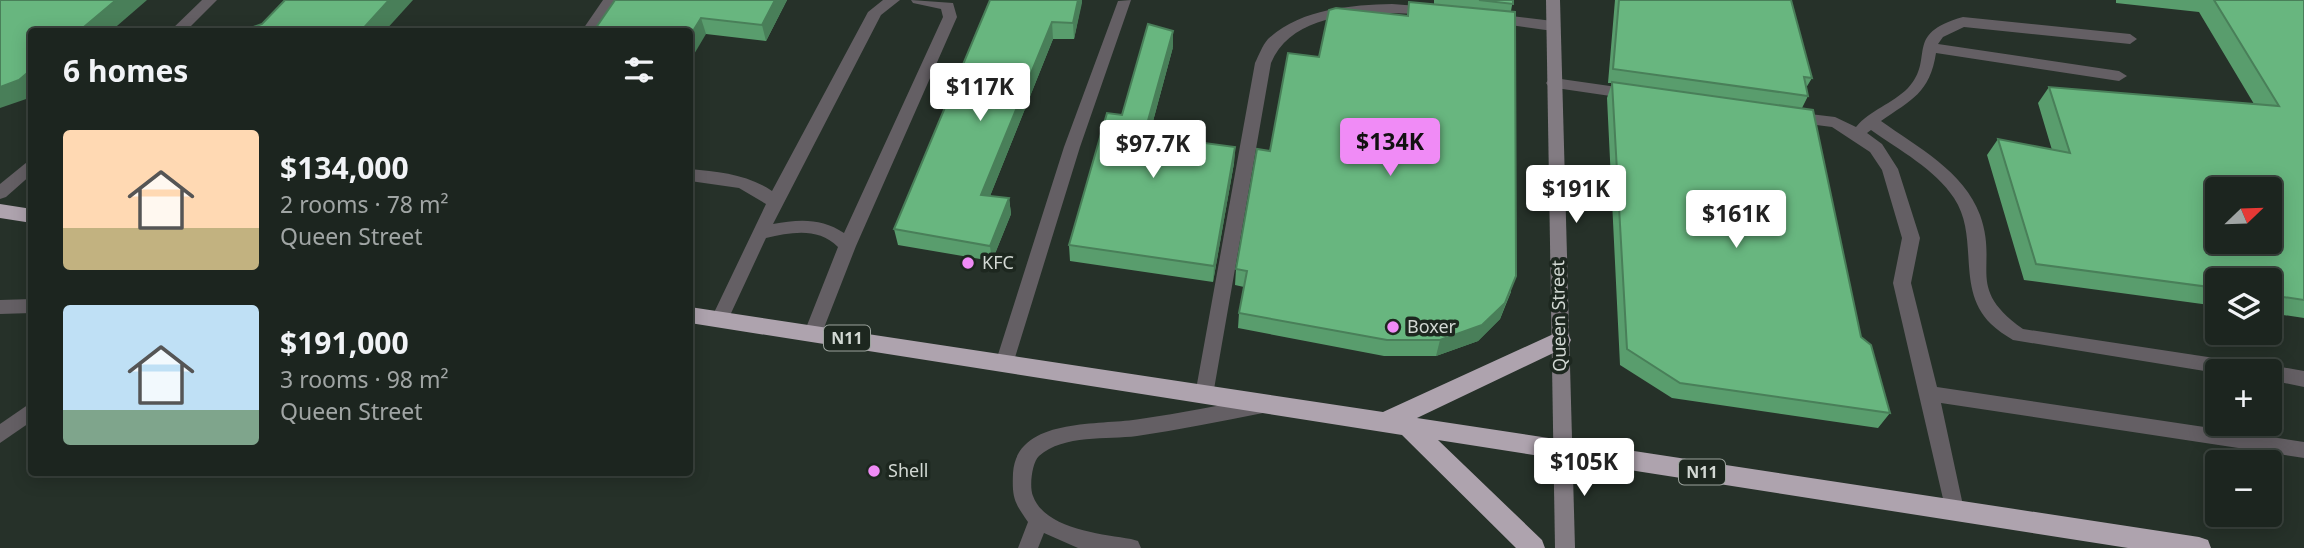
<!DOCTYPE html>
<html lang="en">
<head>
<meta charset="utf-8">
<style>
  :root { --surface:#1c251f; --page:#252d28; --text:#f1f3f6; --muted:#a0a5a4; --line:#3a423d; --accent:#f08bf6 }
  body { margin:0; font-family:"Noto Sans",sans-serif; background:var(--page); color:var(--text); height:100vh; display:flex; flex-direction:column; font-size:26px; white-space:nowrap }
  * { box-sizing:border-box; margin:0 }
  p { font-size:23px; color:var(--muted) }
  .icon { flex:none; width:38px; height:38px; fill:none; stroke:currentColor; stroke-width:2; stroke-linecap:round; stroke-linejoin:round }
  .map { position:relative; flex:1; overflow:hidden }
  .side { position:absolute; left:28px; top:28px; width:665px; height:448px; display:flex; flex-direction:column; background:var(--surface); border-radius:7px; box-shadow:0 4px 18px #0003,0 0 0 2px var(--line) }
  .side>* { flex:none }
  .needle { width:46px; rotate:67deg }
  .controls { position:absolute; left:2205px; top:177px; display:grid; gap:14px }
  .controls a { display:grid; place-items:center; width:77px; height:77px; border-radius:7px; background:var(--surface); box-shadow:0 4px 18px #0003,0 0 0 2px var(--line); font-size:35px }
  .price { position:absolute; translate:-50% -60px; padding:0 16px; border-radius:7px; background:#fff; color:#222; font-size:23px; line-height:46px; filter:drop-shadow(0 2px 4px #0008) }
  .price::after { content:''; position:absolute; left:50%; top:42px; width:21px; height:16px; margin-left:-10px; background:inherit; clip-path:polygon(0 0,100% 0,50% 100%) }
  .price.on { background:var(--accent); color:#111 }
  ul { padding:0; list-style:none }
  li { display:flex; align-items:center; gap:21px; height:175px; padding:0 35px }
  li span { display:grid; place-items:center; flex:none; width:196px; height:140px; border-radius:7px; color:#555 }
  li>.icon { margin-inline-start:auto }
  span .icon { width:84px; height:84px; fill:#fffc; stroke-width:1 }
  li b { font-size:30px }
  h2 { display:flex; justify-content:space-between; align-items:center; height:84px; padding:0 35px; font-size:30px }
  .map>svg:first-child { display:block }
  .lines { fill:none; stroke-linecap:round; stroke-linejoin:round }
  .lane { fill:#645f64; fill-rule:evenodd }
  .street { fill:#645f64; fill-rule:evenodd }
  .secondary { fill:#827b82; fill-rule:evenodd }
  .highway { fill:#aea3ae; fill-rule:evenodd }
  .wall { fill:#599d6d }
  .shaded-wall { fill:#497f59 }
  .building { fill:#68b67f; stroke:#497f59; stroke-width:2; fill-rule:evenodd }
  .poi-dot { fill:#f08bf6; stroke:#1d271f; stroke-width:2.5 }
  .labels { text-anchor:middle; stroke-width:7; stroke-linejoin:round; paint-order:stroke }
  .shield { fill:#1d271f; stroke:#9ca39d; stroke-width:2 }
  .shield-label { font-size:16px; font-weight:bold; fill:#d2d8d3 }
  .poi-label { font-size:18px; fill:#d2d8d3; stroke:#1d271f; text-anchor:start }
  .street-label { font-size:18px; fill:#d2d8d3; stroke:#1d271f }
</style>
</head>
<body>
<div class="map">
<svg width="2304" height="548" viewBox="0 0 2304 548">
  <rect width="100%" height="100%" fill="#263129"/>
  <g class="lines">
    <g class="lane">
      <polygon points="603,0 617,0 596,32 581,32"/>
      <path d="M 883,0 L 900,0 L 881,15 L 773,224 C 799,219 822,218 844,233 L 943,17 L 941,9 L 913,3 L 911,0 L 953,3 L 957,17 L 856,246 L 822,333 L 819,338 L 807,338 L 804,333 L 838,247 C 818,227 792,232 766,238 L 726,324 L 714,324 L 711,319 L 766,204 L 739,188 L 690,181 L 690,169 C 719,172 747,174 772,191 L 868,12 Z"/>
      <polygon points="1131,0 1080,147 1013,364 1011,369 1004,371 997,369 995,364 1064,147 1118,1"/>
      <path d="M 1392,4 L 1431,7 L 1438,11 L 1431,15 C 1380,11 1294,7 1271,63 L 1213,395 L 1211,400 L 1204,403 L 1197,400 L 1195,395 L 1255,63 C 1259,55 1262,46 1268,39 C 1300,9 1351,5 1392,4 Z"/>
      <polygon points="1494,14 1553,21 1560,26 1553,31 1489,22 1487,19"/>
      <path d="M 1963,17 L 2130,34 L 2137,39 L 2130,44 L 1964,27 L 1943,37 L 1938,44 L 2119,71 L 2127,76 L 2119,81 L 1936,53 C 1930,93 1911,100 1881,121 C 1917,147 1964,171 1980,215 C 1999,268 1964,287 2023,329 L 2254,364 L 2263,369 L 2270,365 L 2304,371 L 2304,387 L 2270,380 L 2270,371 L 2217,373 L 2013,340 C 2005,335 1997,330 1991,324 C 1955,289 1980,237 1954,198 C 1935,169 1899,150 1871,130 L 1867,133 L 1882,144 L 1898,169 L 1920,238 L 1911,283 L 1937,387 L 2304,442 L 2304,458 L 1941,403 L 1964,510 L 1961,516 L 1954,519 L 1947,516 L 1893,283 L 1902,238 L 1882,170 L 1870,152 L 1832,127 L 1793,122 L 1785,117 L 1793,112 L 1835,117 L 1856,127 C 1870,110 1892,104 1908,88 C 1936,58 1902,34 1963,17 Z"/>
      <polygon points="1554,78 1631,89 1639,94 1631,99 1549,87 1546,83 1549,79"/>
      <polygon points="32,299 32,313 0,314 0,300"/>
      <path d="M 1263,397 L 1270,399 L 1273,405 L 1270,411 L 1263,413 C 1221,421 1179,430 1137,436 C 1107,440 1064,434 1039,456 C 1032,462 1029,487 1033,496 C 1045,529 1101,534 1131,539 L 1138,541 L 1141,548 L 1078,548 L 1044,533 L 1038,548 L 1018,548 L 1028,522 C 1014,502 1012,498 1013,473 C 1017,416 1101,426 1140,419 C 1181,413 1222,405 1263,397 Z"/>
      <polygon points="32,402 32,421 0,443 0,424"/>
    </g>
    <g class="street">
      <polygon points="202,0 217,0 185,32 169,32"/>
      <polygon points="32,158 32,174 6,197 0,199 0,184"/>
    </g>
    <polygon class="secondary" points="1546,0 1560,0 1575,548 1555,548"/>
    <g class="highway">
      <polygon points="0,204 32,209 32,223 0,218"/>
      <polygon points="690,307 1383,412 1560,331 1568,334 1571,340 1568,346 1417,418 2199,537 2208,540 2211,548 2128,548 1438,440 1542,540 1545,548 1516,548 1402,435 690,323"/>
    </g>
  </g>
  <g class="wall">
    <polygon points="615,0 787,0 766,41 706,34"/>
    <polygon points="990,0 1082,0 1074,39 1053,39 990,196 1009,198 1011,214 992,261 898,245 894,229"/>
    <polygon points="1434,0 1513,0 1511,11 1511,292 1500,319 1478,341 1436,356 1384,356 1238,328 1239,313 1244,287 1235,285 1236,269 1270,151 1319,57 1407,16 1409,2 1434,4"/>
    <polygon points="1615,0 1791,0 1812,78 1806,88 1808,96 1802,108 1861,337 1890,413 1878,428 1672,398 1620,365 1607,98 1612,83 1608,83"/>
    <polygon points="2116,0 2304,0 2304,318 2270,313 2270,280 2217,280 2217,306 2024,280 1987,155 1998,139 2052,150 2038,103 2049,87 2254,104 2199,12 2116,3"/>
    <polygon points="1173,47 1149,136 1235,147 1234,163 1213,282 1070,261 1069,245 1122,115"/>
  </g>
  <g class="shaded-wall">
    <polygon points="116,0 147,0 110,32 78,32"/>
    <polygon points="389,0 413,0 384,32 360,32"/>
    <polygon points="775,0 787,0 766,41 762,25"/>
    <polygon points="1078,0 1082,0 1082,3 1074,39 1073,23"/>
    <polygon points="701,18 706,34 690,61 690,36"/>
    <polygon points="1052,22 1053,39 984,211 981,195"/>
    <polygon points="1173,31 1173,47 1145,151 1144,135"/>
    <polygon points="32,69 32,97 0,108 0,87"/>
    <polygon points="1235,147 1234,163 1213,282 1214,266"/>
    <polygon points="1009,198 1011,214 992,261 990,246"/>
    <polygon points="1516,276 1500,319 1478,341 1436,356 1440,340"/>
  </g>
  <g class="building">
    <polygon points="0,0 116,0 78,32 32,32 32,69 19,80 0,87"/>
    <polygon points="285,0 389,0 360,32 239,32 262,24"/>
    <polygon points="615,0 775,0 762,25 701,18 690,36 690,32 593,32"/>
    <polygon points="990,0 1078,0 1073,23 1052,22 981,195 1009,198 990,246 894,229"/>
    <polygon points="1479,0 1513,0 1513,4"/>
    <polygon points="1619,0 1791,0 1812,78 1804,77 1808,96 1613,69"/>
    <path d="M 2214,0 L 2304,0 L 2304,300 L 2270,295 L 2270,280 L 2217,280 L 2217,288 L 2036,264 L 1998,139 L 2070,153 L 2049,87 L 2279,106 ZM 2217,189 L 2270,189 L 2270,242 L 2217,242 Z"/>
    <polygon points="1409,2 1515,12 1516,276 1505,303 1482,325 1440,340 1387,340 1239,313 1247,271 1236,269 1257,149 1270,151 1288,53 1319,57 1329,10 1336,8 1408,16"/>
    <polygon points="1148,24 1173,31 1144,135 1235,147 1214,266 1069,245 1107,113 1122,115"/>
    <polygon points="1612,82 1813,110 1861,337 1871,345 1890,413 1680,383 1627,349"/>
  </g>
  <g class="poi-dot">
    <circle cx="968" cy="263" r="7"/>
    <circle cx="1393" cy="327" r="7"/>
    <circle cx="874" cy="471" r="7"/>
  </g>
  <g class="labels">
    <g class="shield">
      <rect x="824" y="325.5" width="46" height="25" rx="5"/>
      <rect x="1679" y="459.5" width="46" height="25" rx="5"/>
    </g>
    <g class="shield-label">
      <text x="847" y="344">N11</text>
      <text x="1702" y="478">N11</text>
    </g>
    <g class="poi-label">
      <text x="982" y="269">KFC</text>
      <text x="1407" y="333">Boxer</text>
      <text x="888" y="477">Shell</text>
    </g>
    <g class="street-label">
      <text transform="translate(1559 316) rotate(-91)" y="6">Queen Street</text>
    </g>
  </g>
</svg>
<div class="controls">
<a><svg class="needle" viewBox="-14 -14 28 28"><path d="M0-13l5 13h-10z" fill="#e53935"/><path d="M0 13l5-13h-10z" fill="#a0a5a4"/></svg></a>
<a><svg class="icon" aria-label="layers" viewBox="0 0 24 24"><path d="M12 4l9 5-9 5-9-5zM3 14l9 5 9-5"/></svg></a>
<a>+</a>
<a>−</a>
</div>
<b class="price" style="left:980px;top:123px">$117K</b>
<b class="price on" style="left:1390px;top:178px">$134K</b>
<b class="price" style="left:1153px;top:180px">$97.7K</b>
<b class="price" style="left:1576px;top:225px">$191K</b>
<b class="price" style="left:1736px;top:250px">$161K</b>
<b class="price" style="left:1584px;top:498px">$105K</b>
<section class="side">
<h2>6 homes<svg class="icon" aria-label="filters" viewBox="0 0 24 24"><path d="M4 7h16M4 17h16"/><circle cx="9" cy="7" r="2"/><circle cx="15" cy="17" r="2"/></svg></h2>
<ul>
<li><span style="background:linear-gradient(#ffd9b3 70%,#c2b280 0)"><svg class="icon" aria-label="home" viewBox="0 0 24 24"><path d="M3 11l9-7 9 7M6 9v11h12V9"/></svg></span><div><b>$134,000</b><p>2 rooms · 78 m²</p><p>Queen Street</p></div></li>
<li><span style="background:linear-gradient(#bfe0f5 75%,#7fa58c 0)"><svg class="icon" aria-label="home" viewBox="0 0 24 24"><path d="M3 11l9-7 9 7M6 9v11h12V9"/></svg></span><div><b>$191,000</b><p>3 rooms · 98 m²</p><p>Queen Street</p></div></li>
</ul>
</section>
</div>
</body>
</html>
